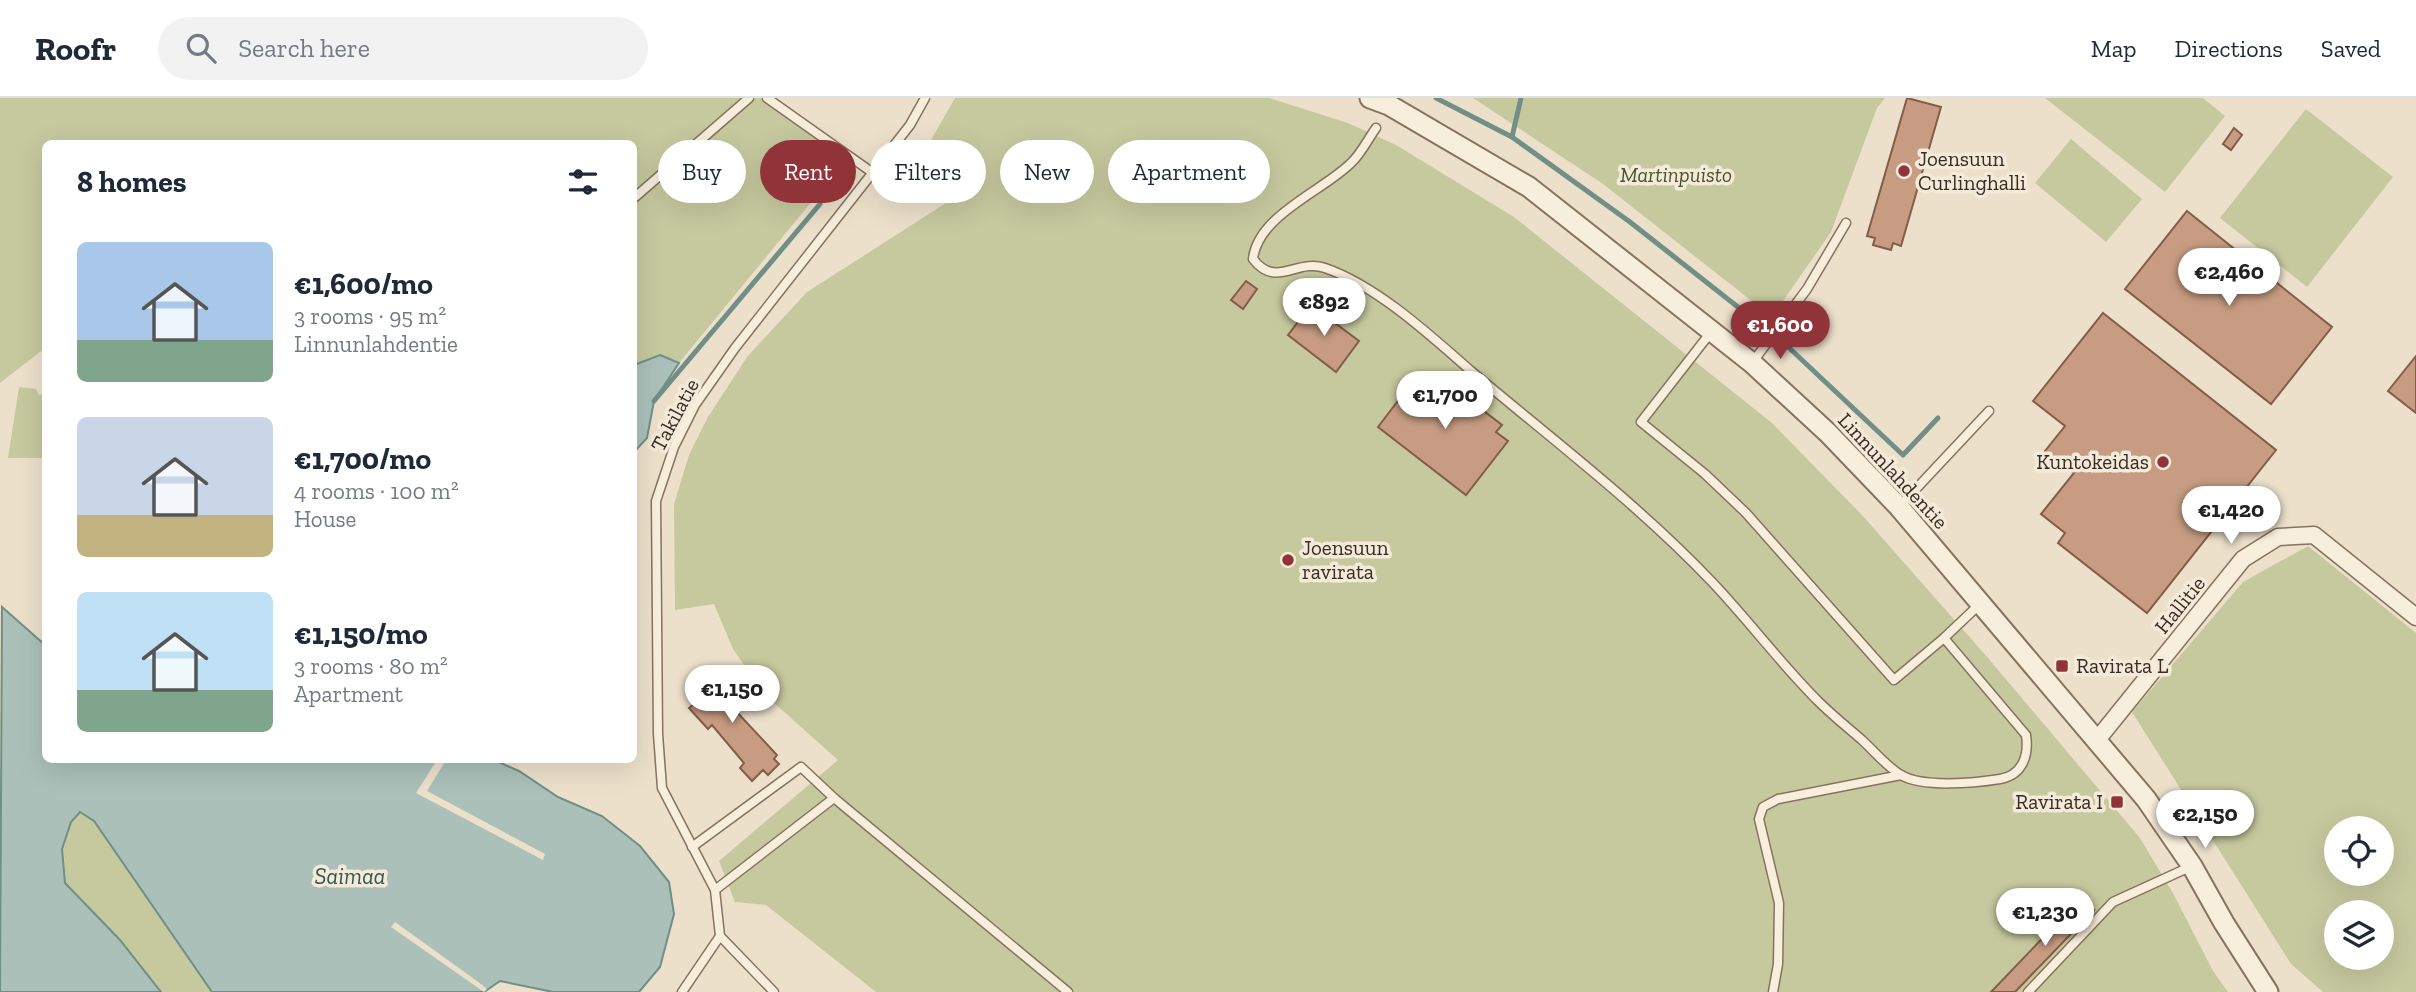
<!DOCTYPE html>
<html lang="en">
<head>
<meta charset="utf-8">
<style>
  :root { --surface:#fff; --page:#f2f2f3; --text:#1f2937; --muted:#747a83; --line:#e0e1e3; --accent:#913439 }
  body { margin:0; font-family:"Zilla Slab",serif; background:var(--page); color:var(--text); height:100vh; display:flex; flex-direction:column; font-size:26px; white-space:nowrap }
  * { box-sizing:border-box; margin:0 }
  p { font-size:23px; color:var(--muted) }
  .icon { flex:none; width:38px; height:38px; fill:none; stroke:currentColor; stroke-width:2; stroke-linecap:round; stroke-linejoin:round }
  .map { position:relative; flex:1; overflow:hidden }
  .side { position:absolute; left:42px; top:42px; width:595px; height:623px; display:flex; flex-direction:column; background:var(--surface); border-radius:10px; box-shadow:0 7px 28px #0002 }
  .side>* { flex:none }
  .guide { position:absolute; left:658px; top:42px; width:665px; height:63px; display:flex; gap:14px }
  .buttons { position:absolute; left:2324px; top:718px; display:grid; gap:14px }
  .buttons a { display:grid; place-items:center; width:70px; height:70px; border-radius:50%; background:var(--surface); box-shadow:0 7px 28px #0002; font-size:35px }
  .price { position:absolute; translate:-50% -60px; padding:0 16px; border-radius:24px; background:#fff; color:#222; font-size:23px; line-height:46px; filter:drop-shadow(0 2px 4px #0008) }
  .price::after { content:''; position:absolute; left:50%; top:42px; width:21px; height:16px; margin-left:-10px; background:inherit; clip-path:polygon(0 0,100% 0,50% 100%) }
  .price.active { background:var(--accent); color:#fff }
  ul { padding:0; list-style:none }
  li { display:flex; align-items:center; gap:21px; height:175px; padding:0 35px }
  li span { display:grid; place-items:center; flex:none; width:196px; height:140px; border-radius:10px; color:#555 }
  li>.icon { margin-inline-start:auto }
  span .icon { width:84px; height:84px; fill:#fffc; stroke-width:1 }
  li b { font-size:30px }
  h2 { display:flex; justify-content:space-between; align-items:center; height:84px; padding:0 35px; font-size:30px }
  .tag { padding:0 24px; border-radius:32px; background:var(--surface); box-shadow:0 7px 28px #0002; font-size:24px; line-height:63px }
  .tag.active { background:var(--accent); color:#fff }
  header { display:flex; align-items:center; gap:42px; box-sizing:border-box; height:98px; padding:0 35px; background:var(--surface); border-bottom:2px solid var(--line) }
  header strong { font-size:33px }
  nav { display:flex; gap:38px; margin-inline-start:auto; font-size:24px }
  .search { width:490px; height:63px; background:var(--page); display:flex; align-items:center; gap:18px; box-sizing:border-box; padding:0 24px; border-radius:38px; color:var(--muted); font-size:26px }
  .map>svg:first-child { display:block }
  .green { fill:#c6c99e; fill-rule:evenodd }
  .water { fill:#aac0b9; stroke:#718f86; stroke-width:2 }
  .pier { fill:#ece0ca }
  .lines { fill:none; stroke-linecap:round; stroke-linejoin:round }
  .stream { stroke:#718f86; stroke-width:5 }
  .building { fill:#c79c82; stroke:#845c47; stroke-width:2 }
  .service-casing { stroke:#87725f; stroke-width:11 }
  .minor-casing { stroke:#87725f; stroke-width:19 }
  .tertiary-casing { stroke:#87725f; stroke-width:23 }
  .service { stroke:#f7eedc; stroke-width:8 }
  .minor { stroke:#f7eedc; stroke-width:16 }
  .tertiary { stroke:#f7eedc; stroke-width:19 }
  .poi-dot { fill:#913439; stroke:#f4ead9; stroke-width:2.5 }
  .labels { text-anchor:middle; stroke-width:7; stroke-linejoin:round; paint-order:stroke }
  .poi-label { font-size:21px; fill:#392c22; stroke:#f4ead9; text-anchor:start }
  .park-label { font-size:21px; font-style:italic; fill:#4b532a; stroke:#f4ead9 }
  .street-label { font-size:21px; fill:#392c22; stroke:#f4ead9 }
  .water-label { font-size:23px; font-style:italic; fill:#325753; stroke:#f4ead9 }
</style>
</head>
<body>
<header>
<strong>Roofr</strong>
<div class="search"><svg class="icon" aria-label="search" viewBox="0 0 24 24"><circle cx="10" cy="10" r="6"/><path d="M15 15l6 6"/></svg>Search here</div>
<nav><a>Map</a><a>Directions</a><a>Saved</a></nav>
</header>
<div class="map">
<svg width="2416" height="894" viewBox="0 0 2416 894">
  <rect width="100%" height="100%" fill="#ece0ca"/>
  <g class="green">
    <polygon points="0,0 761,0 849,65 813,102 679,265 634,280 634,46 46,46 45,250 0,285"/>
    <polygon points="955,0 1269,0 1348,25 1396,47 1514,119 1772,325 1862,417 1988,560 2140,740 2174,797 2213,873 2228,894 876,894 766,807 735,804 719,763 838,662 764,596 733,551 714,506 675,512 674,406 689,357 708,319 747,259 807,194 946,105 927,49"/>
    <polygon points="1473,0 1885,0 1877,10 1831,134 1772,219 1603,86"/>
    <polygon points="2045,0 2203,0 2225,18 2165,94"/>
    <polygon points="2306,11 2393,79 2307,189 2220,120"/>
    <polygon points="2071,41 2142,101 2106,144 2035,85"/>
    <polygon points="19,289 36,291 39,297 45,296 45,360 8,360"/>
    <path d="M 2308,448 L 2416,535 L 2416,894 L 2323,894 L 2291,866 L 2132,614 L 2243,484 ZM 2336,730 L 2382,730 L 2382,775 L 2336,775 ZM 2336,814 L 2382,814 L 2382,859 L 2336,859 Z"/>
    <polygon points="80,714 94,723 212,894 161,894 120,842 65,785 62,751 71,724"/>
  </g>
  <g class="water">
    <polygon points="660,257 679,265 654,303 647,340 634,354 634,267"/>
    <polygon points="2,509 45,547 46,662 494,662 519,673 558,699 602,718 640,748 669,784 674,816 660,869 639,894 553,894 500,883 484,894 212,894 94,723 80,714 71,724 62,751 65,785 120,842 161,894 0,894"/>
  </g>
  <g class="pier">
    <polygon points="437,662 446,662 427,693 545,756 543,762 416,695"/>
    <polygon points="395,824 477,883 487,891 484,894 391,829"/>
  </g>
  <g class="lines">
    <g class="stream">
      <polyline points="1436,0 1512,39 1521,0"/>
      <polyline points="1512,39 1630,124 1762,228"/>
      <polyline points="1785,246 1903,357 1938,320"/>
      <polyline points="654,303 820,106"/>
    </g>
  </g>
  <g class="building">
    <polygon points="1907,0 1941,9 1901,148 1893,145 1891,152 1873,147 1875,140 1867,138"/>
    <polygon points="2234,30 2242,37 2231,52 2223,46"/>
    <polygon points="2187,113 2332,229 2271,306 2125,191"/>
    <polygon points="1246,183 1257,191 1243,211 1231,202"/>
    <polygon points="1311,207 1359,243 1336,274 1288,237"/>
    <polygon points="2103,215 2276,352 2147,515 2058,445 2065,435 2041,416 2074,375 2045,353 2065,328 2033,303"/>
    <polygon points="2416,258 2416,315 2388,293"/>
    <polygon points="1420,274 1433,284 1438,278 1502,327 1496,334 1508,343 1466,397 1378,329"/>
    <polygon points="713,570 741,604 734,611 777,657 774,661 779,666 768,677 763,672 752,683 740,670 744,665 712,627 708,631 689,610 705,597 695,584"/>
    <polygon points="2081,800 2094,812 2015,894 1991,894"/>
  </g>
  <g class="lines">
    <defs>
      <g id="service">
        <polyline points="767,0 873,75"/>
        <path d="M 1376,30 C 1368,41 1361,56 1351,65 C 1323,93 1258,117 1253,161 C 1276,191 1297,160 1325,170 C 1377,188 1430,237 1471,273 C 1553,342 1639,407 1713,485 C 1749,523 1781,566 1818,603 C 1832,617 1847,629 1862,642 C 1874,653 1887,669 1901,677 C 1923,690 1975,685 2000,681 C 2023,677 2029,657 2026,637 L 1944,540 L 1981,505"/>
        <polyline points="634,100 749,0"/>
        <polyline points="1711,234 1641,324 1705,376 1746,415 1894,582 1944,540"/>
        <polyline points="1752,265 1807,191 1846,125"/>
        <polyline points="1899,409 1989,313"/>
        <polyline points="834,700 1068,894"/>
        <polyline points="692,749 801,669 834,700 715,792"/>
        <polyline points="682,894 720,838"/>
        <polyline points="774,894 720,838 715,792 662,690 658,636 656,403 674,349 695,307 735,250 910,27 925,0"/>
        <polyline points="1773,894 1778,866 1779,805 1759,721 1763,709 1778,701 1901,677"/>
        <polyline points="2028,894 2113,804 2192,768"/>
      </g>
      <polyline id="minor" points="2097,642 2243,461 2278,439 2314,437 2416,519"/>
      <polyline id="tertiary" points="1370,0 1389,7 1529,89 1752,265 1828,335 1899,409 2146,701 2192,768 2224,825 2268,894"/>
    </defs>
    <use href="#service" class="service-casing"/>
    <use href="#minor" class="minor-casing"/>
    <use href="#tertiary" class="tertiary-casing"/>
    <use href="#service" class="service"/>
    <use href="#minor" class="minor"/>
    <use href="#tertiary" class="tertiary"/>
  </g>
  <g class="poi-dot">
    <circle cx="1904" cy="73" r="7"/>
    <circle cx="2163" cy="364" r="7"/>
    <circle cx="1288" cy="462" r="7"/>
    <rect x="2055" y="561" width="14" height="14" rx="3.5"/>
    <rect x="2110" y="697" width="14" height="14" rx="3.5"/>
  </g>
  <g class="labels">
    <g class="poi-label">
      <text x="1918" y="68">Joensuun<tspan x="1918" dy="24">Curlinghalli</tspan></text>
      <text x="2149" y="371" text-anchor="end">Kuntokeidas</text>
      <text x="1302" y="457">Joensuun<tspan x="1302" dy="24">ravirata</tspan></text>
      <text x="2076" y="575">Ravirata L</text>
      <text x="2103" y="711" text-anchor="end">Ravirata I</text>
    </g>
    <g class="park-label">
      <text x="1676" y="84">Martinpuisto</text>
    </g>
    <g class="street-label">
      <text transform="translate(675 317) rotate(-62)" y="7">Takilatie</text>
      <text transform="translate(1893 373) rotate(47)" y="7">Linnunlahdentie</text>
      <text transform="translate(2180 507) rotate(-51)" y="7">Hallitie</text>
    </g>
    <g class="water-label">
      <text x="350" y="786">Saimaa</text>
    </g>
  </g>
</svg>
<div class="buttons">
<a><svg class="icon" aria-label="locate" viewBox="0 0 24 24"><circle cx="12" cy="12" r="6"/><path d="M12 2v4M12 18v4M2 12h4M18 12h4"/></svg></a>
<a><svg class="icon" aria-label="layers" viewBox="0 0 24 24"><path d="M12 4l9 5-9 5-9-5zM3 14l9 5 9-5"/></svg></a>
</div>
<b class="price" style="left:2229px;top:210px">€2,460</b>
<b class="price" style="left:1324px;top:240px">€892</b>
<b class="price active" style="left:1780px;top:263px">€1,600</b>
<b class="price" style="left:1445px;top:333px">€1,700</b>
<b class="price" style="left:2231px;top:448px">€1,420</b>
<b class="price" style="left:732px;top:627px">€1,150</b>
<b class="price" style="left:2205px;top:752px">€2,150</b>
<b class="price" style="left:2045px;top:850px">€1,230</b>
<div class="guide">
<a class="tag">Buy</a>
<a class="tag active">Rent</a>
<a class="tag">Filters</a>
<a class="tag">New</a>
<a class="tag">Apartment</a>
</div>
<section class="side">
<h2>8 homes<svg class="icon" aria-label="filters" viewBox="0 0 24 24"><path d="M4 7h16M4 17h16"/><circle cx="9" cy="7" r="2"/><circle cx="15" cy="17" r="2"/></svg></h2>
<ul>
<li><span style="background:linear-gradient(#a9c7e8 70%,#7fa58c 0)"><svg class="icon" aria-label="home" viewBox="0 0 24 24"><path d="M3 11l9-7 9 7M6 9v11h12V9"/></svg></span><div><b>€1,600/mo</b><p>3 rooms · 95 m²</p><p>Linnunlahdentie</p></div></li>
<li><span style="background:linear-gradient(#c9d6e8 70%,#c2b280 0)"><svg class="icon" aria-label="home" viewBox="0 0 24 24"><path d="M3 11l9-7 9 7M6 9v11h12V9"/></svg></span><div><b>€1,700/mo</b><p>4 rooms · 100 m²</p><p>House</p></div></li>
<li><span style="background:linear-gradient(#bfe0f5 70%,#7fa58c 0)"><svg class="icon" aria-label="home" viewBox="0 0 24 24"><path d="M3 11l9-7 9 7M6 9v11h12V9"/></svg></span><div><b>€1,150/mo</b><p>3 rooms · 80 m²</p><p>Apartment</p></div></li>
</ul>
</section>
</div>
</body>
</html>
